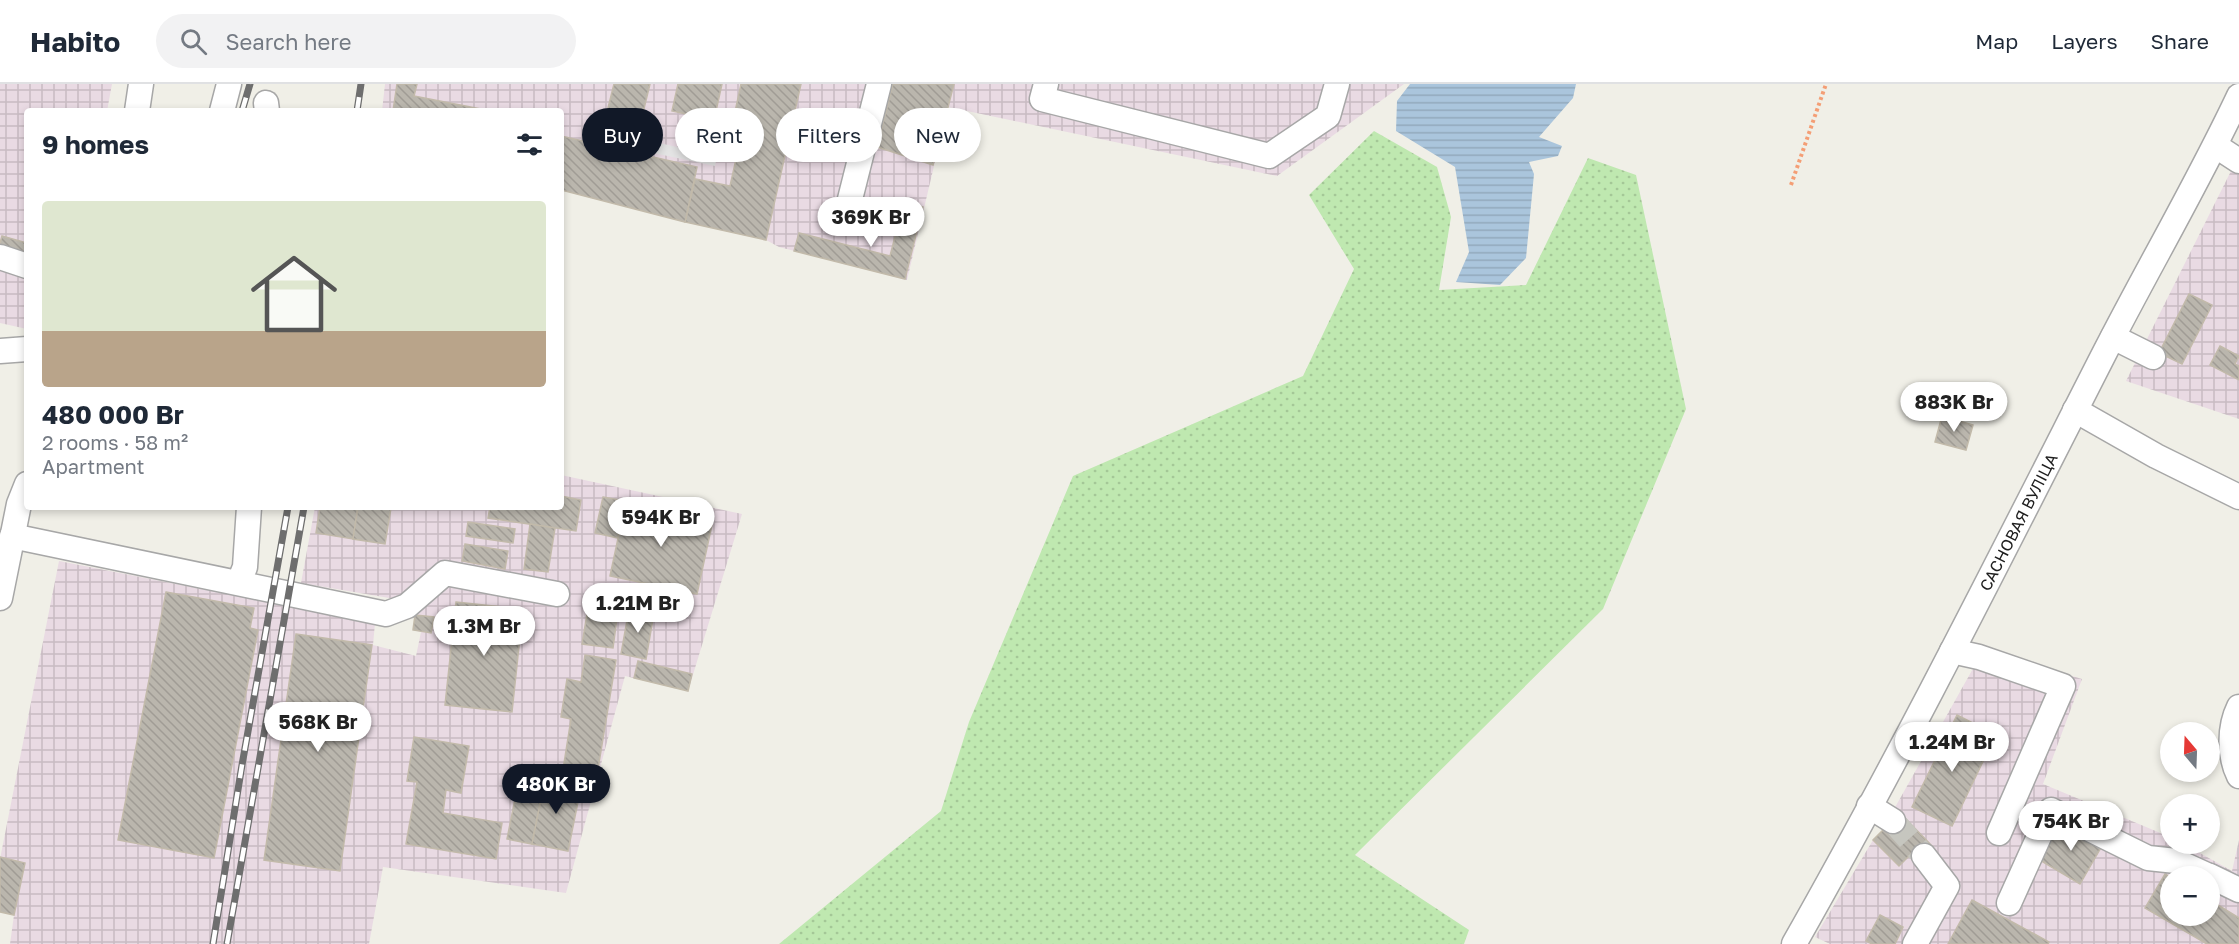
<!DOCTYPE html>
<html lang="en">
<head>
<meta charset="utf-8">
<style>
  :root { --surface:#fff; --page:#f2f2f3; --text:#1f2937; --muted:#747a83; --line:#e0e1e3; --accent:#111827 }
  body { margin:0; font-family:"Golos Text",sans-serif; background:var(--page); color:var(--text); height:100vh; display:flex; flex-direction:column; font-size:22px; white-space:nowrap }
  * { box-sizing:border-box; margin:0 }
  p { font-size:20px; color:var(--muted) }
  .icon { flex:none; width:33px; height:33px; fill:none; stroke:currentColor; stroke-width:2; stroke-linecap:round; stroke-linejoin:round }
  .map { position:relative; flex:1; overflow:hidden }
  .drawer { position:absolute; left:24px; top:24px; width:540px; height:402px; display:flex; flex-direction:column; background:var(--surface); border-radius:6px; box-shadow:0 3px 9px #0003 }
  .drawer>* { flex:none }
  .hud { position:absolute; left:582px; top:24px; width:570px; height:54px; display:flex; gap:12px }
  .needle { width:39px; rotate:341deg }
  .controls { position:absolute; left:2160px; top:638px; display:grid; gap:12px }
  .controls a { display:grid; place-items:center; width:60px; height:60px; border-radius:50%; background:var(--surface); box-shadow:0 3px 9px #0003; font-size:30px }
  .price { position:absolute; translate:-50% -51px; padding:0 14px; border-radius:21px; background:#fff; color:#222; font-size:20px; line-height:39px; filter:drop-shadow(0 2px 3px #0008) }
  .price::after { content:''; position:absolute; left:50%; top:36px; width:18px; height:14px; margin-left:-9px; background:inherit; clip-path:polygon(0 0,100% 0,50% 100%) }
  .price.current { background:var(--accent); color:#fff }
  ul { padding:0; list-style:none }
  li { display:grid; align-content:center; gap:12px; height:318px; padding:0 18px }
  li+li { border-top:2px solid var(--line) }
  li span { display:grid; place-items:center; height:186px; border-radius:6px; color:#555 }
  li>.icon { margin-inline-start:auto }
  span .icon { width:108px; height:108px; fill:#fffc; stroke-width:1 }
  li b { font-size:26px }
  h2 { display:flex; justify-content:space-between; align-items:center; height:72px; padding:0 18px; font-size:26px }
  .chip { padding:0 21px; border-radius:27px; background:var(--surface); box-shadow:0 3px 9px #0003; font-size:21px; line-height:54px }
  .chip.current { background:var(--accent); color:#fff }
  header { display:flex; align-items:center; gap:36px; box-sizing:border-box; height:84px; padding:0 30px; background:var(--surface); border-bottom:2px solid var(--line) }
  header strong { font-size:28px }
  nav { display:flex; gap:33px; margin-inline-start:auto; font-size:21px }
  .search { width:420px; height:54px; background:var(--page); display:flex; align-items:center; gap:15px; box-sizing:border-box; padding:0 21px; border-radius:33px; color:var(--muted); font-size:22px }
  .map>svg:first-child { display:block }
  .industrial { fill:url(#industrial-grid); fill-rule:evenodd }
  .grass { fill:url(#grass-dots) }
  .parking { fill:#e4e4e4 }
  .water { fill:url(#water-rules) }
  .building { fill:url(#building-back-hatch); stroke:#c2baaa; stroke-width:1.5 }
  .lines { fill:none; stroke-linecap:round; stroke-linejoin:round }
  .minor-tunnel { stroke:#c6c6bf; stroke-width:24; stroke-dasharray:24 12; stroke-linecap:butt }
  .minor-casing { stroke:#a7a7a7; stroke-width:27 }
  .path { stroke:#f49e75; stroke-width:4; stroke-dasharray:3 3; stroke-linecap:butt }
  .minor { stroke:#fff; stroke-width:24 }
  .rail-casing { stroke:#6e6e6e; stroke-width:7 }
  .rail { stroke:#fff; stroke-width:4.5; stroke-dasharray:14; stroke-linecap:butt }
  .labels { text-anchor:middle; stroke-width:6; stroke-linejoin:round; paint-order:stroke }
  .street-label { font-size:16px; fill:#202020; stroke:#fff }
</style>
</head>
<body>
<header>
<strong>Habito</strong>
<div class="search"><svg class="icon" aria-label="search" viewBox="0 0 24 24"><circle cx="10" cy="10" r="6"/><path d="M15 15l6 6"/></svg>Search here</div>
<nav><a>Map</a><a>Layers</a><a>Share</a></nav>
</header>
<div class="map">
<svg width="2239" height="860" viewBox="0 0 2239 860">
  <defs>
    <pattern id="industrial-grid" width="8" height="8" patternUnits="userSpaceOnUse" patternTransform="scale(1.5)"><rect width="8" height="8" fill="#e9dae3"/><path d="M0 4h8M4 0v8" fill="none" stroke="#c8bbc2"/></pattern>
    <pattern id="grass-dots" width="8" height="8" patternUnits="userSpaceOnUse" patternTransform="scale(1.5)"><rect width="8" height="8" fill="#bfe8b0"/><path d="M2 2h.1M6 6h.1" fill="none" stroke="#a4c797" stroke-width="1.8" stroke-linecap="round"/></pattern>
    <pattern id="water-rules" width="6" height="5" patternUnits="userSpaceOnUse" patternTransform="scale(1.5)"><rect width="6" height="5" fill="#aac5dc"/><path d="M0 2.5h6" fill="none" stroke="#92a9bc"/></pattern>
    <pattern id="building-back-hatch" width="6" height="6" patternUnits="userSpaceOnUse" patternTransform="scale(1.5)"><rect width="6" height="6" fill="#bab6ad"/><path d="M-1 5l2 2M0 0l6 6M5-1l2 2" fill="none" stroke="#a09c95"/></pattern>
  </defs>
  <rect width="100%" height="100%" fill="#f0efe7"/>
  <g class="industrial">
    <polygon points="0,0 112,0 107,27 27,27 27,245 0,239"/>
    <polygon points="385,0 1404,0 1277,92 948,23 907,196 779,163 766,156 685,138 561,106 561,27 382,27"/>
    <polygon points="2239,71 2239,335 2126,297"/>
    <polygon points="561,391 742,430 688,607 625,592 566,809 383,783 369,860 10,860 14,831 0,828 0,775 59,477 375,539 373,561 416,572 421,548 413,546 415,530 401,516 301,499 315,423 561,423"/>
    <path d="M 1984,565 L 2082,595 L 2043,700 L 2170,753 L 2170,759 L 2182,759 L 2232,787 L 2239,756 L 2239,860 L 1830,860 L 1815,853 L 1873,756 L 1893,737 L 1893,727 ZM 2170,792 L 2210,792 L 2210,831 L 2170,831 Z"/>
  </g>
  <polygon class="grass" points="1374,47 1437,83 1451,133 1439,206 1526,201 1588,74 1636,91 1686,325 1603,525 1355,771 1469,846 1464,860 779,860 941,727 969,638 1073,392 1303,292 1354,185 1309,111"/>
  <polygon class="parking" points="646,56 717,72 715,82 644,67"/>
  <polygon class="water" points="1410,0 1576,0 1573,14 1539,53 1562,62 1558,72 1529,78 1534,90 1526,174 1500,201 1456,198 1469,168 1455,83 1396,47 1397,17"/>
  <g class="building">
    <polygon points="397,0 417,0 414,12 491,27 393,27"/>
    <polygon points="614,0 650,0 640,41 606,32"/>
    <polygon points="678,0 722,0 714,36 672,27"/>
    <polygon points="741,0 801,0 766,156 685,138 695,95 730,102 746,31 735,28"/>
    <polygon points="893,0 954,0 933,81 877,63"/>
    <polygon points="561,52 697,83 685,138 561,106"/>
    <polygon points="904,118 923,123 905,195 794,167 799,149 890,172"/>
    <polygon points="2,152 27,159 27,182 0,184 0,159"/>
    <polygon points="2189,210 2212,221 2182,280 2159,269"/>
    <polygon points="2220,262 2239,272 2235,280 2239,282 2239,296 2210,281"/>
    <polygon points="1955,299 1984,307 1979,323 1951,315"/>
    <polygon points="1942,332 1973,341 1966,366 1935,358"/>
    <polygon points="561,412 581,416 576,447 488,434 490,423 561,423"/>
    <polygon points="603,413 626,417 618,454 595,449"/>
    <polygon points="626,417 713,436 697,510 610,492"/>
    <polygon points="320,423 358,423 353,455 316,449"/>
    <polygon points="358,423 391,424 385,460 353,455"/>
    <polygon points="468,438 515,445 513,459 466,452"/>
    <polygon points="530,440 555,444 548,488 524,485"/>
    <polygon points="465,460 508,467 505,485 462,477"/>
    <polygon points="166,508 254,524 250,544 258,546 214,774 118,756"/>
    <polygon points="456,518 523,525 512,628 445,621"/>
    <polygon points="629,525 654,529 646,575 621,570"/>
    <polygon points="587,530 617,534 613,564 582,560"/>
    <polygon points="415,531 434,533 431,549 413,546"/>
    <polygon points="296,550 372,561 340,787 264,776"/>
    <polygon points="585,571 616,576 596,697 562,692 571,635 561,633 567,595 581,598"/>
    <polygon points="638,577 692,590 688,607 634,594"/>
    <polygon points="1957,631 1981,643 1972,662 1987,669 1952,742 1912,723"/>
    <polygon points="414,653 469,662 461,709 446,706 443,729 502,739 496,775 406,760 417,698 407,697"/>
    <polygon points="520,690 545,695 532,760 507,755"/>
    <polygon points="545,695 581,703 568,767 532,760"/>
    <polygon points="1900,729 1933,763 1918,777 1911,770 1899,782 1873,756"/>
    <polygon points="2061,736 2103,760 2080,800 2038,775"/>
    <polygon points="0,773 25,779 14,831 0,828"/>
    <polygon points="2165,790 2170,793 2170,831 2210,831 2210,816 2239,834 2239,860 2207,860 2145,824"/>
    <polygon points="1972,816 2049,858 2048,860 1948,860"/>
    <polygon points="1880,831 1903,843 1895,860 1872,860 1866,857"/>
  </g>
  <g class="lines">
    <polyline class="minor-tunnel" points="1893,737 1924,772"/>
    <defs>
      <g id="minor">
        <polyline points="1046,0 1042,15 1269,72 1328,32 1337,0"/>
        <polyline points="266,19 267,27"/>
        <polyline points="137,27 141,0"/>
        <polyline points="222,27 229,0"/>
        <polyline points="2216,62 2239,77"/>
        <polyline points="845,135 879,0"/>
        <polyline points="0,173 27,182"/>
        <polyline points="2113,253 2153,273"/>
        <polyline points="0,267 27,265"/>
        <polyline points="2075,326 2156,372 2239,413"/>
        <polyline points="12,452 386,530 407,522 445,489 557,510"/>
        <polyline points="239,498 245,483 249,423"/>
        <polyline points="0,514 19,420 27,400"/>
        <polyline points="1952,567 1979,573 2063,602 1999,749"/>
        <path d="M 2239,623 C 2229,643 2229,672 2239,692"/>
        <polyline points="1869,722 1893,737"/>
        <polyline points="2210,792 2239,806"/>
        <polyline points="2009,819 2051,726 2148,774 2176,777 2209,792"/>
        <path id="s1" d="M 1794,860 C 1904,666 2004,466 2105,268 C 2149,182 2198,99 2239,12"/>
        <polyline points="1915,860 1947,802 1924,772"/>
      </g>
    </defs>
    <use href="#minor" class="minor-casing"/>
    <polyline class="path" points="1791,101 1826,0"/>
    <use href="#minor" class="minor"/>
    <defs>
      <g id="rail">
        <polyline points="242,27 250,0"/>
        <polyline points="357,27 361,0"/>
        <polyline points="213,860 242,681 288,423"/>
        <polyline points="227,860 304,423"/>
      </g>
    </defs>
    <use href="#rail" class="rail-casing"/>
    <use href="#rail" class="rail"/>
  </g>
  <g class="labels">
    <g class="street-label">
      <text dy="6" stroke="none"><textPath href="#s1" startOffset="478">САСНОВАЯ ВУЛІЦА</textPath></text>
    </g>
  </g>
</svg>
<div class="controls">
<a><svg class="needle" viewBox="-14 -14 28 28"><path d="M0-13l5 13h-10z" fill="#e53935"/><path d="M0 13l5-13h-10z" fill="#747a83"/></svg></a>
<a>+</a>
<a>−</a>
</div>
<b class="price" style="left:871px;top:164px">369K Br</b>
<b class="price" style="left:1954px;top:349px">883K Br</b>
<b class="price" style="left:661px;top:464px">594K Br</b>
<b class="price" style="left:638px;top:550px">1.21M Br</b>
<b class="price" style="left:484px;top:573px">1.3M Br</b>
<b class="price" style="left:318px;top:669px">568K Br</b>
<b class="price" style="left:1952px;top:689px">1.24M Br</b>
<b class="price current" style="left:556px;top:731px">480K Br</b>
<b class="price" style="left:2071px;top:768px">754K Br</b>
<div class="hud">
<a class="chip current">Buy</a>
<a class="chip">Rent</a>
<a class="chip">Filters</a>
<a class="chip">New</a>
</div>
<section class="drawer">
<h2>9 homes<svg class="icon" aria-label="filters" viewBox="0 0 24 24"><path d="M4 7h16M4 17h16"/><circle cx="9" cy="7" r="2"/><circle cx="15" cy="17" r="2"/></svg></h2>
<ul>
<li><span style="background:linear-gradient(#dfe7d0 70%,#b9a48a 0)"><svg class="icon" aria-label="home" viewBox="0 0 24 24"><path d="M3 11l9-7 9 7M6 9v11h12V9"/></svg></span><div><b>480 000 Br</b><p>2 rooms · 58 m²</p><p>Apartment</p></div></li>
</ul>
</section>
</div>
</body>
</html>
